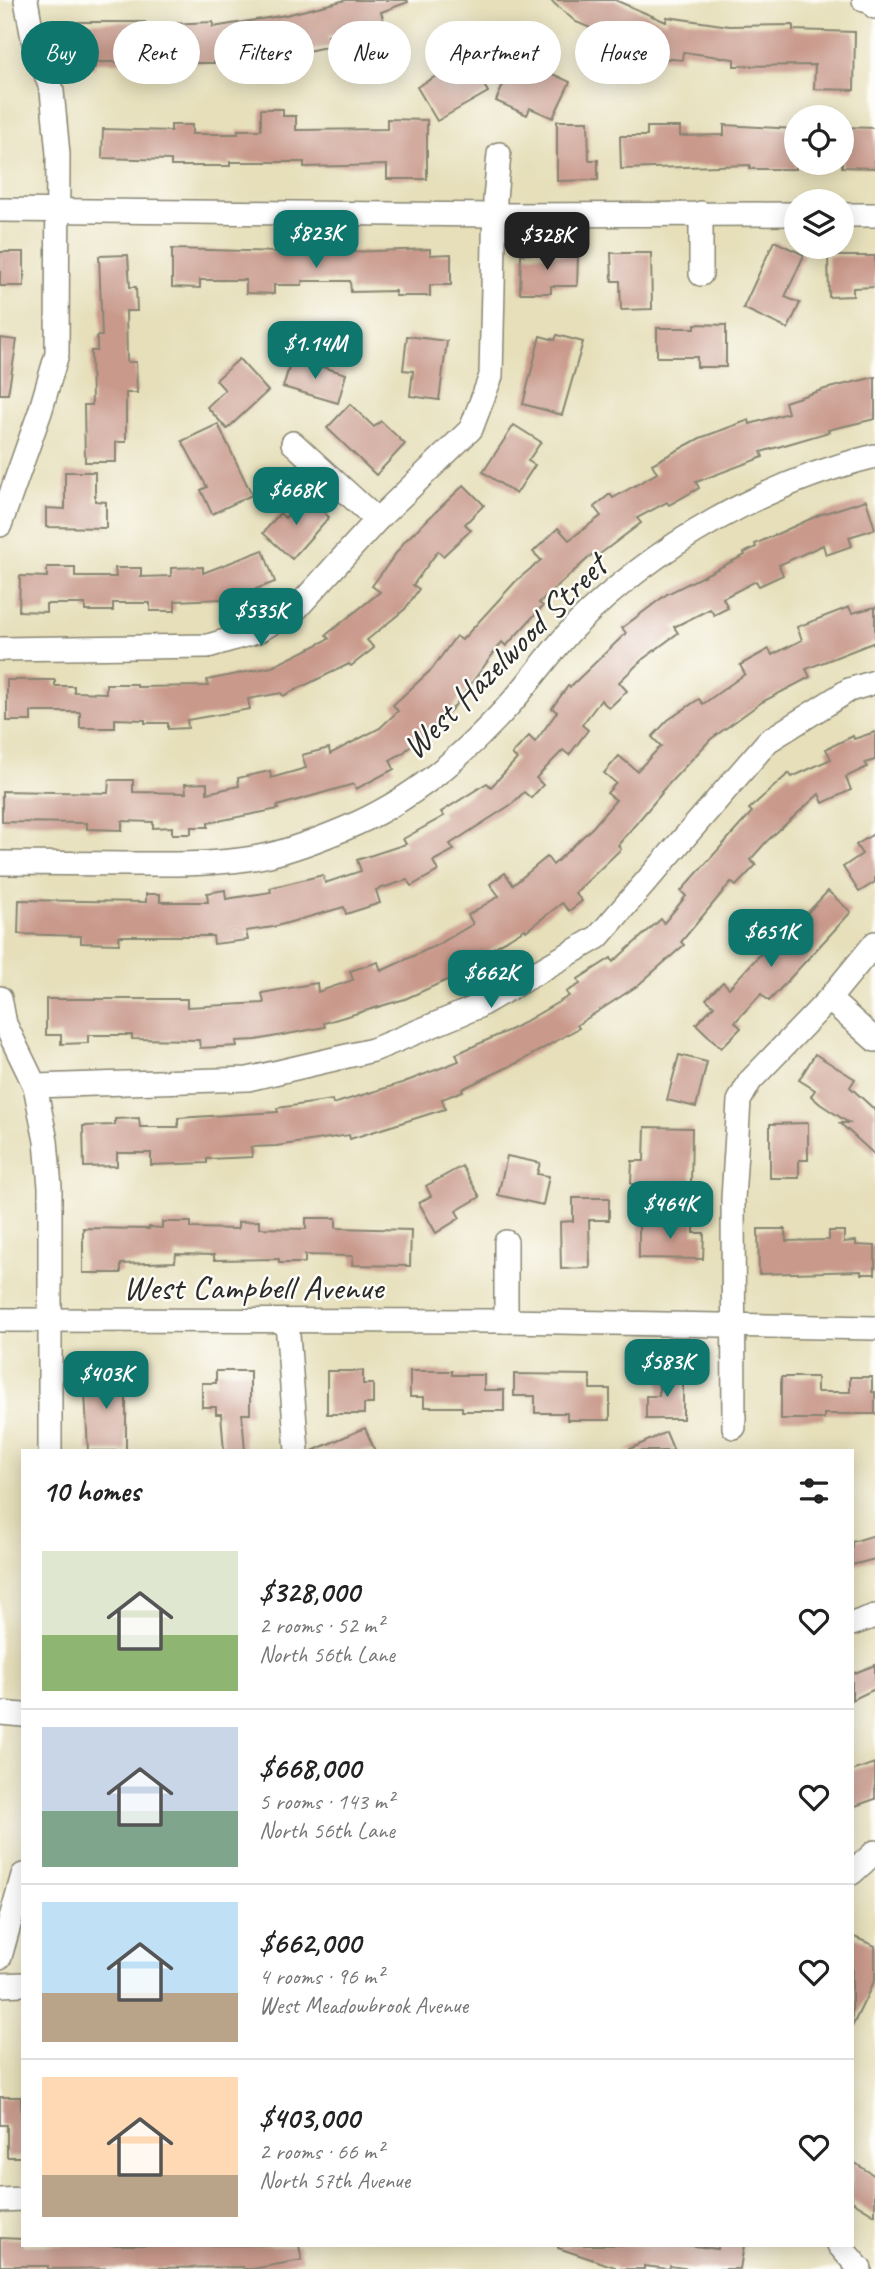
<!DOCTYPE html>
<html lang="en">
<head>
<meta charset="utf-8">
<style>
  :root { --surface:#fff; --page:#f2f2f2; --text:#222; --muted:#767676; --line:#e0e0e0; --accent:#0f766e }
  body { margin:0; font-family:Caveat,sans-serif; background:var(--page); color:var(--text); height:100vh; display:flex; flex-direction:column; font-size:26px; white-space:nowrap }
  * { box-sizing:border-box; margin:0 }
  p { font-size:23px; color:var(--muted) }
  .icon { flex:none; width:38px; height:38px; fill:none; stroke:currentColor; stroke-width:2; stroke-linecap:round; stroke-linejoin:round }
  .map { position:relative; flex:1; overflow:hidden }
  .panel { position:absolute; left:21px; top:1449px; width:833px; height:798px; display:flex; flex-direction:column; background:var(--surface); border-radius:0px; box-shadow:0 4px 18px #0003 }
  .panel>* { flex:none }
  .hud { position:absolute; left:21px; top:21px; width:833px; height:63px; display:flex; gap:14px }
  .controls { position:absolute; left:784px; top:105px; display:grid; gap:14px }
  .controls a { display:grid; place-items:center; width:70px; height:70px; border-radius:50%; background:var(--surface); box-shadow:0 4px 18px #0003; font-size:35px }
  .price { position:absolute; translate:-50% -60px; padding:0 16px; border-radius:14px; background:var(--accent); color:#fff; font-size:23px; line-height:46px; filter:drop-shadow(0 2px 4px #0008) }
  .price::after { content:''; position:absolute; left:50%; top:42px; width:21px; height:16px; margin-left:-10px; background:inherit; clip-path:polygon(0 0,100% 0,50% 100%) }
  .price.active { background:#222; color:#fff }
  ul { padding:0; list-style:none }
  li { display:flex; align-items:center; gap:21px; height:175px; padding:0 21px }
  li+li { border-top:2px solid var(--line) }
  li span { display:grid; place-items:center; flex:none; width:196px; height:140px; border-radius:0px; color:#555 }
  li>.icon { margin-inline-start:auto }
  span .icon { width:84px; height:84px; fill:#fffc; stroke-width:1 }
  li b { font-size:30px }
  h2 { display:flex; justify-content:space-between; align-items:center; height:84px; padding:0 21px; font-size:30px }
  .chip { padding:0 24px; border-radius:32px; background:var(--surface); box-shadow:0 4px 18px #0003; font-size:24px; line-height:63px }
  .chip.active { background:var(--accent); color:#fff }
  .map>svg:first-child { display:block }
  .building { fill:#c99a8c }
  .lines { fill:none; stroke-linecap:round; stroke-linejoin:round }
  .minor-casing { stroke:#888572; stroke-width:26 }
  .minor { stroke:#fff; stroke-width:23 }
  .labels { text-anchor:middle; stroke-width:5; stroke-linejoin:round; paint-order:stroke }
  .street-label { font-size:35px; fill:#2b2b2b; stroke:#fdfcf7 }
</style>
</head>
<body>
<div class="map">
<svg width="875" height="2269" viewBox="0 0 875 2269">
  <rect width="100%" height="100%" fill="#fdfcf7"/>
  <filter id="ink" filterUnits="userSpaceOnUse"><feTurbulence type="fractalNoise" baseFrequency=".0143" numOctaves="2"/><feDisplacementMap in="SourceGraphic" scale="14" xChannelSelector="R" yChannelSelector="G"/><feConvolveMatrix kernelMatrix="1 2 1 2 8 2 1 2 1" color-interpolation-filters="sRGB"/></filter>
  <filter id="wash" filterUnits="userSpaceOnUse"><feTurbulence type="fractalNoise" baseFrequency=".00686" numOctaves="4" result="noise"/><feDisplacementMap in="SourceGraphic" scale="28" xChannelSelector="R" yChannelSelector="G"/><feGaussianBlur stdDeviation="1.57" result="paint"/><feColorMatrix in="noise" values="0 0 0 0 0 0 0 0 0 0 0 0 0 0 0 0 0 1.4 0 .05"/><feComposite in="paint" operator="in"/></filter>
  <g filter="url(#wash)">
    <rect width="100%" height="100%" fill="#e6dfba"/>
    <g id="blocks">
      <g class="building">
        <polygon points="346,0 407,0 408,2 381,12 384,22 363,30 328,36 331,46 293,54 267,59 265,50 214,59 214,63 195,63 195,54 145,56 145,62 95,62 95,68 78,68 78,22 145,22 145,25 213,22 213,27 286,15"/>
        <polygon points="550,0 615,0 666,22 667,17 729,26 793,25 793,30 855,32 854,90 814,89 815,65 734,66 734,59 683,52 682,60 661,58 576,22"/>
        <polygon points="515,57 570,82 553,118 530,108 527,115 496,101"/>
        <polygon points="468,58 488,92 437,121 417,87"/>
        <polygon points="261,109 283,109 283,116 296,116 296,130 387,129 387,119 427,120 427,179 387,179 387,165 304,167 304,162 230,162 230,166 171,166 171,160 102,158 103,129 171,131 171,125 192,125 192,134 238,134 238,130 261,130"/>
        <polygon points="557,121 588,121 589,160 598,160 598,180 557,181"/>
        <polygon points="724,125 796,129 796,169 750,169 750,165 621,169 620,136 647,136 647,127 680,127 680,136 724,135"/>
        <polygon points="842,127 875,128 875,168 842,167"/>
        <polygon points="774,241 804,255 785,297 800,303 788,329 743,308"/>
        <polygon points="172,249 321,253 430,249 430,255 451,254 451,285 430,285 430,296 395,296 395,291 351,292 350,281 302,281 302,285 274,285 274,294 246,293 246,280 200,280 200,288 172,287"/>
        <rect x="0" y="252" width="24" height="34"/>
        <polygon points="611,253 651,253 652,309 621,310 620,281 612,281"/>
        <polygon points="521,254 578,255 577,286 551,286 551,293 520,293"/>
        <polygon points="128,255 130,287 136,287 137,311 126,311 127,362 136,362 137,393 126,393 126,442 116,442 116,462 85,462 84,405 92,405 91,351 97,351 97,336 102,336 99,256"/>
        <polygon points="828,256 875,256 875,287 853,288 853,296 829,297"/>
        <polygon points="695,324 726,325 726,367 697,367 697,357 657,357 657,328 695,328"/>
        <polygon points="557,335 583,342 562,415 523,404 540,336 555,340"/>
        <polygon points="407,336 447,341 439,400 410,396 413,371 403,370"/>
        <polygon points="0,338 17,340 8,394 0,394"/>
        <polygon points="292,358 346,374 338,403 283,387"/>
        <polygon points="239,359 268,391 227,429 207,407 225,390 216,380"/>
        <polygon points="875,377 875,419 828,430 829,432 761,452 763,457 696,482 699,488 669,505 667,502 637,518 641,523 596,557 593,554 539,603 543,606 506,646 502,642 453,708 403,753 390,760 394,769 356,789 354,784 277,806 278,809 208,823 208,827 191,827 191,834 172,834 172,827 153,828 153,822 122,821 122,830 87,829 87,823 2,822 2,791 108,793 109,780 133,780 133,792 186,793 185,784 207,783 207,793 239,786 238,778 270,771 271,778 306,768 302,755 329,748 330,754 380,728 398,711 393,705 432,669 456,636 462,640 516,581 541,560 533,552 558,528 569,540 601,516 594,507 610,494 613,498 657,473 652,464 700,438 749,420 750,424 788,413 785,402 825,389"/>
        <polygon points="350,404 374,427 381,421 405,444 376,475 327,428"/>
        <polygon points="218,424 252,495 212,514 201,490 207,487 182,441"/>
        <polygon points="514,425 541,442 528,461 535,465 516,494 483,472"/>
        <polygon points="65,472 95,472 95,501 106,502 106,528 46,527 46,508 65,509"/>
        <polygon points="464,485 484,505 465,524 471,530 443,556 438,551 413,585 419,589 405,609 367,640 374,648 351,666 349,664 283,696 281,693 248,699 250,709 187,720 188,728 168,729 168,723 145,723 145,720 115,719 115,728 80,728 80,712 31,712 31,721 7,721 7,680 55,680 55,686 74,686 74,692 106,693 106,684 137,684 137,687 208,686 207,680 272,667 329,639 326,635 380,592 372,586 405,541"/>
        <polygon points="305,496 329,517 292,559 263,533 280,513 285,518"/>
        <polygon points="866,500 875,529 849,537 852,546 826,555 823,545 779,565 783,575 759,586 756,581 723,598 728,608 714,615 710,609 674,627 678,633 643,659 619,682 627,691 609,708 601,700 582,725 588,730 569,755 563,750 536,778 543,785 531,798 524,792 512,804 450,844 454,850 433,861 438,871 411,886 407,880 376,890 380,903 346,914 344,907 273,927 246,931 248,940 214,944 213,936 119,936 119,944 81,943 81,936 18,934 19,900 146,902 146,894 160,894 160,902 208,902 207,893 225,890 226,899 271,892 270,888 323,875 325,883 361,871 357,860 406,844 403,839 444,816 441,812 487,783 491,787 517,759 512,754 529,736 535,742 557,712 552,708 568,686 570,687 626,633 622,628 667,594 745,555 744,553 756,547 755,544 819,515"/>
        <polygon points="263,550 275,582 223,601 222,599 175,601 175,611 150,611 150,603 113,603 113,611 85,611 85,604 46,604 46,612 19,611 20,576 47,577 47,567 75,567 75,577 116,577 115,568 141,568 141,577 171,576 171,568 203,567 203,573"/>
        <polygon points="849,607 852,613 875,607 875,642 806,669 810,677 762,702 711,739 661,792 662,793 618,845 621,849 575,893 582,901 569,911 562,903 526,931 525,929 454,972 456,976 405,999 324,1023 325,1027 256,1040 236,1041 237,1046 200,1048 199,1040 132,1039 132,1035 88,1035 88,1043 61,1044 61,1035 46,1035 46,999 187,999 187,1007 264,1003 262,993 317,983 318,992 353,980 350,971 378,962 381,971 439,944 473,924 468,915 499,896 490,884 505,873 513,885 547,857 553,865 593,827 616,800 607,793 616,783 604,773 619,756 637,771 661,746 652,737 668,720 699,699 703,704 745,674 740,665 769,649 772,655 802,640 797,627"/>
        <polygon points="875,732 875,760 865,763 867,767 846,777 851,790 823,803 819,794 767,841 750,860 756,865 736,886 731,882 681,942 684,945 637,986 577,1025 579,1028 519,1062 462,1089 463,1091 442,1099 445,1109 350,1139 349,1135 276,1146 251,1147 252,1157 207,1159 207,1163 151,1165 151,1153 117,1153 117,1166 84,1167 83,1126 115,1125 115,1119 139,1118 140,1127 178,1127 178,1118 278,1112 277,1108 332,1100 333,1104 402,1083 459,1061 456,1054 514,1028 569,996 566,992 580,984 578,979 611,958 613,962 661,919 664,923 686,896 681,891 752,812 749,809 789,773 792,777 831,759 826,749 853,736 854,739"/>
        <polygon points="875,833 875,882 859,892 843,867 862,854 856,845"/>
        <polygon points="828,891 851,912 769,1001 761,994 735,1022 741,1028 721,1048 696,1024 714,1006 706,999 723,982 729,988 780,933 784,938"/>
        <polygon points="815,1054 855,1079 850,1087 875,1110 875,1155 840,1123 849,1123 820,1104 811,1096 815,1090 799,1080"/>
        <polygon points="679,1055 707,1062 696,1107 667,1100"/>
        <polygon points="808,1123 808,1160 799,1160 799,1178 770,1178 770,1124"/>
        <polygon points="645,1127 692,1128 691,1185 631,1184 632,1161 644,1161"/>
        <polygon points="507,1156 540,1163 537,1174 549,1176 543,1205 498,1195"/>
        <polygon points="462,1166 480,1197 456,1211 460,1218 436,1233 419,1203 431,1196 426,1186"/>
        <polygon points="573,1198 609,1198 609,1220 589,1220 590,1268 561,1269 560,1222 573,1221"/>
        <polygon points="306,1218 336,1218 336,1228 411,1230 410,1266 352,1265 353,1256 305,1255 305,1263 279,1263 279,1259 214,1260 214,1255 176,1254 175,1262 121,1264 121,1273 83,1273 83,1228 149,1229 149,1227 162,1228 162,1222 191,1222 191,1228 238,1229 238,1222 259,1221 259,1228 306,1229"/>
        <polygon points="639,1221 694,1222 694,1233 704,1233 703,1259 639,1258"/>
        <polygon points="758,1229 785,1229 786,1241 829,1240 829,1231 844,1231 844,1242 856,1241 856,1245 875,1246 875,1274 861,1274 861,1271 759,1274"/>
        <polygon points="126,1371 126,1451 88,1451 84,1372"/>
        <polygon points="216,1371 250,1371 250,1414 242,1414 245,1451 224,1451 221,1414 216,1414 216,1407 202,1407 202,1383 216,1383"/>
        <polygon points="327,1371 363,1371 363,1384 373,1384 373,1404 364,1404 364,1414 327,1414"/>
        <polygon points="410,1371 452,1371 452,1375 484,1375 484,1390 504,1390 504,1411 462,1411 462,1407 424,1407 424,1397 410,1397"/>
        <polygon points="514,1374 590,1375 590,1389 610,1389 610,1420 567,1420 567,1413 535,1413 535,1396 514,1396"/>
        <polygon points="659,1375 683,1375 683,1419 646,1419 646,1396 659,1396"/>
        <polygon points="781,1377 817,1377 817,1392 850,1392 850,1377 872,1377 872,1392 875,1392 875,1414 824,1414 824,1419 781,1419"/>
        <polygon points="365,1428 375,1451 312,1451"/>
        <polygon points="666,1432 674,1451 626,1451"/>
        <polygon points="875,1535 875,1559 852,1565 852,1542"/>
        <polygon points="875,1665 875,1689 852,1700 852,1674"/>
        <polygon points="875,1763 875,1799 852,1807 852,1771"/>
        <polygon points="852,1936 875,1946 875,1979 852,2027"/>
        <polygon points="0,2097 21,2097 23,2157 7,2157 7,2125 0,2125"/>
        <polygon points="852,2161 875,2176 875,2215 852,2201"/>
        <polygon points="0,2238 23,2239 23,2245 299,2245 302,2260 252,2269 244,2269 243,2267 48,2269 48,2266 0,2266"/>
        <polygon points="558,2245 687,2245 718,2249 718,2245 744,2245 740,2269 690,2269 670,2266 669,2269 644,2266 644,2269 615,2269 615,2267 558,2248"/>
      </g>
    </g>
  </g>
  <g filter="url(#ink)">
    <use href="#blocks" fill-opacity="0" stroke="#888572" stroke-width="2"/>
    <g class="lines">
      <defs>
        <g id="minor">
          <polyline points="864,0 871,2 875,7"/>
          <polyline points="0,210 496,215 796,214"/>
          <polyline points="701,213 701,274"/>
          <polyline points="842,215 875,215"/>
          <polyline points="293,443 377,520"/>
          <polyline points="0,525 40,412 57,354 58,154 52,91 33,39 26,0"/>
          <polyline points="0,649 208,646 256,632 297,608 377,520 471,429 491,376 495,199 499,154"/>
          <path d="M 0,863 C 44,863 88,864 132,864 C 178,864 224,865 269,855 C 294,849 320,839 344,829 C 412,801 462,757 511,703 C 533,678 552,650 575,626 C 656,545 764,483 875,456"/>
          <polyline points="0,998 5,1024 35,1086 46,1141 50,1187 50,1451"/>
          <polyline points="829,999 875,1040"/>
          <polyline points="35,1086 248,1079 373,1050 477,1007 598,937 768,741 849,690 875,682"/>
          <polyline points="506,1242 506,1321"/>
          <polyline points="0,1320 506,1321 875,1328"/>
          <polyline points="287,1322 297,1451"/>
          <polyline points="734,1427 733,1199 739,1101 750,1081 829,999 875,943"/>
          <polyline points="852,1624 875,1616"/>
          <polyline points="0,1713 23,1715"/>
          <polyline points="852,1873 875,1852"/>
          <polyline points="0,1957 23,1875"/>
          <polyline points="0,1985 23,1984"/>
          <polyline points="0,2200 23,2199"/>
          <polyline points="839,2245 860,2269"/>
        </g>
      </defs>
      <use href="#minor" class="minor-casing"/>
      <use href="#minor" class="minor"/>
    </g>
  </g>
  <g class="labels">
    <g class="street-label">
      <text transform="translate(504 656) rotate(-45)" y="12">West Hazelwood Street</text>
      <text x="253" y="1299">West Campbell Avenue</text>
    </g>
  </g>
</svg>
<div class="controls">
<a><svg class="icon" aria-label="locate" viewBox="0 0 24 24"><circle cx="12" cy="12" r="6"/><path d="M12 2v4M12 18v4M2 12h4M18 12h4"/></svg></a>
<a><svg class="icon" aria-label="layers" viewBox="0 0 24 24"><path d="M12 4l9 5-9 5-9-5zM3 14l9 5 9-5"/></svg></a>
</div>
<b class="price" style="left:316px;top:270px">$823K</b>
<b class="price active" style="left:547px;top:272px">$328K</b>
<b class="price" style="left:315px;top:381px">$1.14M</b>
<b class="price" style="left:296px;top:527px">$668K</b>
<b class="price" style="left:261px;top:648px">$535K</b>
<b class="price" style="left:771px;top:969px">$651K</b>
<b class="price" style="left:491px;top:1010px">$662K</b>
<b class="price" style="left:670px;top:1241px">$464K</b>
<b class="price" style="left:667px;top:1399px">$583K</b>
<b class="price" style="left:106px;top:1411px">$403K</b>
<div class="hud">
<a class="chip active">Buy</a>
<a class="chip">Rent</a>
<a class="chip">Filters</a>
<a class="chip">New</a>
<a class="chip">Apartment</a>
<a class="chip">House</a>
</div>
<section class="panel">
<h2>10 homes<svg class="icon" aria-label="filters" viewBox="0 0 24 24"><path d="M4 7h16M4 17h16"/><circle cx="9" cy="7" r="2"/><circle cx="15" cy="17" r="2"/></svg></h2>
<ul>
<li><span style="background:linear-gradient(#dfe7d0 60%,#8fb573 0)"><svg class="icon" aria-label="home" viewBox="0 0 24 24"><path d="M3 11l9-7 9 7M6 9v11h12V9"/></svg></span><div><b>$328,000</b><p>2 rooms · 52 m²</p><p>North 56th Lane</p></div><svg class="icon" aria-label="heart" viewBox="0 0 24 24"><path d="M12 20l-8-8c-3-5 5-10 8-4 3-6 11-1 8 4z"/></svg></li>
<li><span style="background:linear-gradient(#c9d6e8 60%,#7fa58c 0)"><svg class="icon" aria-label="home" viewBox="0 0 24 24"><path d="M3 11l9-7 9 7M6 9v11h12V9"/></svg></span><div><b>$668,000</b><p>5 rooms · 143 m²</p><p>North 56th Lane</p></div><svg class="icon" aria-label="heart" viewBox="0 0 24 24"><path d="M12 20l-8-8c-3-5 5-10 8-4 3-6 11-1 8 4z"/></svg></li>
<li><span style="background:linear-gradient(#bfe0f5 65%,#b9a48a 0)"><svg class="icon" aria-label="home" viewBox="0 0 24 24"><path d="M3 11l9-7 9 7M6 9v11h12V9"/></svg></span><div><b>$662,000</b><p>4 rooms · 96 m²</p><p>West Meadowbrook Avenue</p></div><svg class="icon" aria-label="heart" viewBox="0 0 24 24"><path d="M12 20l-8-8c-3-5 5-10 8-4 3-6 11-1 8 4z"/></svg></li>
<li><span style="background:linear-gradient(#ffd9b3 70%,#b9a48a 0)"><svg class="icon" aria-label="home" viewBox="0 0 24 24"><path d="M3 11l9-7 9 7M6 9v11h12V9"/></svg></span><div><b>$403,000</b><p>2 rooms · 66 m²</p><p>North 57th Avenue</p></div><svg class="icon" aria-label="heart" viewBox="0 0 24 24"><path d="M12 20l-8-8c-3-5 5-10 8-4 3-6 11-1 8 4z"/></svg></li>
</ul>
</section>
</div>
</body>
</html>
